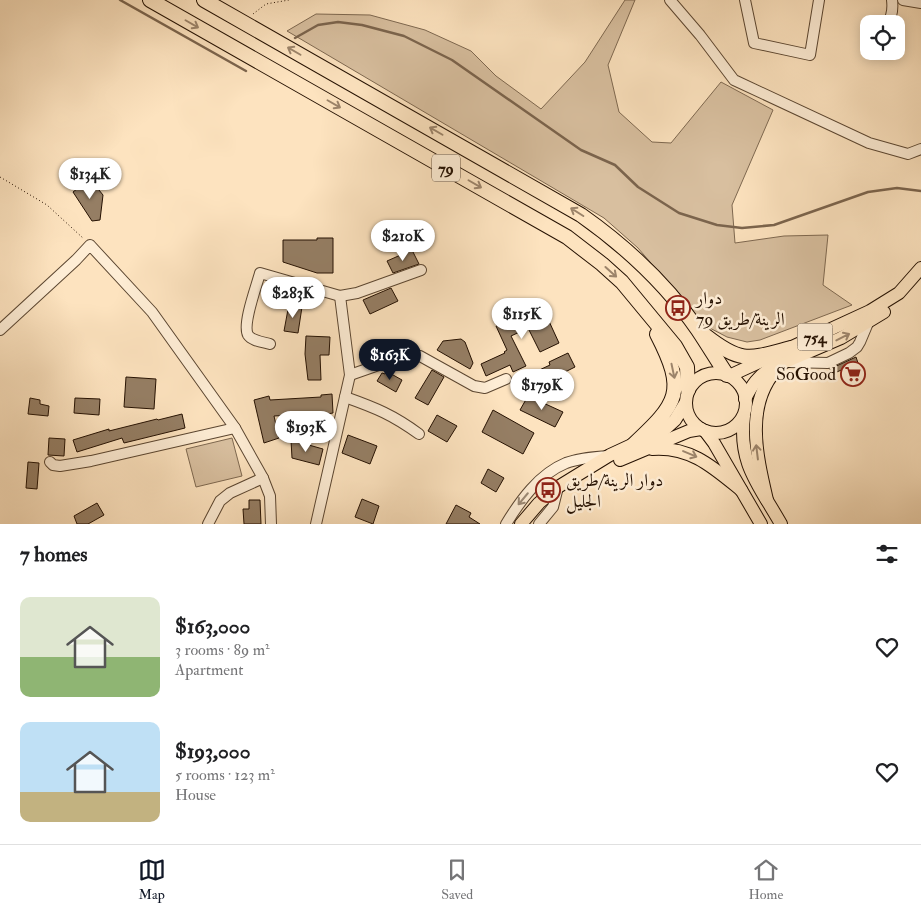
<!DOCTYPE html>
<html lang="en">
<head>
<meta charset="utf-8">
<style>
  :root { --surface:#fff; --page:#f2f2f2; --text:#202124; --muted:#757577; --line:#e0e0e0; --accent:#111827 }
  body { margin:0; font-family:"IM FELL Double Pica",Amiri,serif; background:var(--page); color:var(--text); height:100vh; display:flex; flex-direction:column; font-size:19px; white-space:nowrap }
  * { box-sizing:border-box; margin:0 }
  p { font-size:16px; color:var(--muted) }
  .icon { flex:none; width:28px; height:28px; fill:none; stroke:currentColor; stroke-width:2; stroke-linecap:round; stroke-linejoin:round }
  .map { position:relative; height:524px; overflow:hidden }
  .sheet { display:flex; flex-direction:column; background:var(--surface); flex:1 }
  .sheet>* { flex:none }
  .tools { position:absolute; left:860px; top:15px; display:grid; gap:10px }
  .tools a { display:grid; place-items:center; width:45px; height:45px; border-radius:10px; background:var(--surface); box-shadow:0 2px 12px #0003; font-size:25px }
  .price { position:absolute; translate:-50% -42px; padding:0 11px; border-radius:18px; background:#fff; color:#222; font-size:16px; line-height:32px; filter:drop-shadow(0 1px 2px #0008) }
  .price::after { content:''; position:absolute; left:50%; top:30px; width:15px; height:11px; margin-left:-8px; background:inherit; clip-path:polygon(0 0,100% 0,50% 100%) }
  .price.current { background:var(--accent); color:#fff }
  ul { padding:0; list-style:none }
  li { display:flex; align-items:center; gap:15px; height:125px; padding:0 20px }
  li span { display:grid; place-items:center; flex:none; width:140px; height:100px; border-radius:10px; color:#555 }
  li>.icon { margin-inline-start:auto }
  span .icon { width:60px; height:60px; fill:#fffc; stroke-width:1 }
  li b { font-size:21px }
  h2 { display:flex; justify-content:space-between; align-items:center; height:60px; padding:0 20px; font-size:21px }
  .dock { display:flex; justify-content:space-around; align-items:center; height:70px; border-top:1px solid var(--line); background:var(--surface); font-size:14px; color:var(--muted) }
  .dock a { display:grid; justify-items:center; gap:2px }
  .dock .current { color:var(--accent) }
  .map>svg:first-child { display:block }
  .green { fill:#d8bf9f; stroke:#7e6850 }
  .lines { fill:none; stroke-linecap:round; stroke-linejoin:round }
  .stream { stroke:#7b644d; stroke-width:2.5 }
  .building { fill:#957e64; stroke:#251102 }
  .minor-casing { stroke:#5b4631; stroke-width:12 }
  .major-casing { stroke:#251102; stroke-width:14 }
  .highway-casing { stroke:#251102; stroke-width:16 }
  .path { stroke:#251102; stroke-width:1; stroke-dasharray:1 2.5; stroke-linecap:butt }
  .minor { stroke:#feedd5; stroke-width:10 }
  .major { stroke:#fde3bf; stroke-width:12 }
  .highway { stroke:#fde3bf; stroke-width:14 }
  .oneway { stroke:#9c846a }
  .oneway2 { stroke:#9c8a76 }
  .labels { text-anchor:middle; stroke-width:5; stroke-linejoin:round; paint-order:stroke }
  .shield { fill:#feedd5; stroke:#665341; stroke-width:1 }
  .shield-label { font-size:16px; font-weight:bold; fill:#251102 }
  .poi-label { font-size:18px; fill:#251102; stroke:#feedd5; text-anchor:start }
</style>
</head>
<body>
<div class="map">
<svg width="921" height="524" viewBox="0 0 921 524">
  <rect width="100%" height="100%" fill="#fde3bf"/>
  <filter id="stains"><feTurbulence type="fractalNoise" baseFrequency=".004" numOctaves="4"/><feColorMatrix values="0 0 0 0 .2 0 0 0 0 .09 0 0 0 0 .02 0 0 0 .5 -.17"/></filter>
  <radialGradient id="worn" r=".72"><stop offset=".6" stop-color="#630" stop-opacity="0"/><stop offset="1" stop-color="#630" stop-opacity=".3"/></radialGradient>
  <g class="green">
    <polygon points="625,0 635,0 608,65 619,112 652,142 671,143 721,82 773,110 732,205 735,243 784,236 828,235 823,285 852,305 760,340 747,342 727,337 704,325 638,248 604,218 287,31 316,14 370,15 425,30 471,51 496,76 541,109 585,62"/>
    <polygon points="232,438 242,476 196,487 186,449"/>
  </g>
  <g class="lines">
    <g class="stream">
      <polyline points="120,0 246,71"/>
      <polyline points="295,38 318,25 338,22 362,25 404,36 452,60 581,150 615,165 638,187 679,213 717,225 742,228 774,225 868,192 897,188 921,191"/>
    </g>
  </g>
  <g class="building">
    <polygon points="90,179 103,195 100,220 92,221 73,192"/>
    <polygon points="317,238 333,238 333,273 317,273 283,262 283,240 317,240"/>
    <polygon points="412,250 419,264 393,273 387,261"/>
    <polygon points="391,288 398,301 370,314 363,300"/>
    <polygon points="289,304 302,307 298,333 284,331"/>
    <polygon points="542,306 559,343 540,352 528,328 511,336 526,366 513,372 510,365 486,376 481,364 505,353 504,352 507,350 496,326"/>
    <polygon points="306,336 330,337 329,355 320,355 321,380 308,380 305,354"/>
    <polygon points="461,339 465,342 473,363 470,369 437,350 443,341"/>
    <polygon points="568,353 575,367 549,380 550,383 541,388 533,373 550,365 549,362"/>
    <polygon points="856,357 858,363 832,374 830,369"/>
    <polygon points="432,370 444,377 428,405 415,398"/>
    <polygon points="386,371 402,380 396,392 377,381 382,373 385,374"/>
    <polygon points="126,377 156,379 154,409 124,407"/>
    <polygon points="332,394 333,413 327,414 328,435 290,437 290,429 311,428 311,414 274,416 279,438 264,443 254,400 269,396 270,400 321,397 321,395"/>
    <polygon points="528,396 563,412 555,427 520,410"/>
    <polygon points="30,398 40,400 40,404 49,406 48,416 28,414"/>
    <polygon points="75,398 100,399 99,415 74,413"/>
    <polygon points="493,410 534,433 523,454 482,432"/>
    <polygon points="182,414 185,428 124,443 122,438 77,452 73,440 109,429 109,431 157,419 158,420"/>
    <polygon points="437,415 457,426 447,442 428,431"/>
    <polygon points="348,435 377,446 370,464 342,453"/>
    <polygon points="49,438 65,439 64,456 48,455"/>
    <polygon points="291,440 323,449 319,465 292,458"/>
    <polygon points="28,462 39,463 37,489 26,488"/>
    <polygon points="488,469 504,478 496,492 481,483"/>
    <polygon points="362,499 379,506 373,524 355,517"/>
    <polygon points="249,500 260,500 261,524 244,524 243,509 249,509"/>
    <polygon points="97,503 104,515 88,524 77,524 74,516"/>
    <polygon points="456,505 471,513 469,517 480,524 446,524"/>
  </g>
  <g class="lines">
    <defs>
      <g id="minor">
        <polyline points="670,0 700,35 734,80 869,143 908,154 921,149"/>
        <polyline points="745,0 754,43 810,55 819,0"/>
        <polyline points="903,0 921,3"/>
        <path d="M 887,24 C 892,17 893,8 892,0"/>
        <polyline points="872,52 872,51"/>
        <polyline points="0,330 76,260 90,245 152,312 235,428 263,478 270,496 271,524"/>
        <path d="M 270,344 C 263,342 252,341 248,335 C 242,324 257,285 260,273 L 340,296 L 357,293 L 421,270"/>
        <polyline points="788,362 828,363 849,353 857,347 860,342 868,323"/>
        <polyline points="350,375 407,355 420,356 474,386 485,388 506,379"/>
        <path d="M 345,397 C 376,408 393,415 419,434"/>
        <polyline points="50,462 53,465 60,466 91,461 235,428"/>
        <polyline points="208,524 220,501 230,493 263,478"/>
        <polyline points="316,524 350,375 340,296"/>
        <path d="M 506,524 C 520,501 539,474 566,463 C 580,458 594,457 609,456"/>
        <polyline points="539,524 553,507 558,487"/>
      </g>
      <g id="major">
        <circle cx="716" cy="403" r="30"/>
        <polyline points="729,376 870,311 899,293 921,268"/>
        <path d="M 745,399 C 752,385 758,376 771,368 L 841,338 L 884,312"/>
        <path d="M 744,416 C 738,464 759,485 781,524"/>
        <polyline points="705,431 714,443 761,524"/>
        <path d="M 652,449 C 690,446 713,467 741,490"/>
        <polyline points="620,460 689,431 701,429"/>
        <path d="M 767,500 C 757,457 744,405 777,369"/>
        <polyline points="521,524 539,503 558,487 610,455 664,430 675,420 686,402"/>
      </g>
      <g id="highway">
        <polyline points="150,0 567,237 602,264 622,282 675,346 687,367 688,390"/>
        <path d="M 204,0 L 581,215 C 625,246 667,285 698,330 C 708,345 717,360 727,375"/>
        <path d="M 706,336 C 742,364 749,359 791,348"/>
        <path d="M 633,445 C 678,403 687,392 657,334"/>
      </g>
    </defs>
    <use href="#minor" class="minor-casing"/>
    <use href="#major" class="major-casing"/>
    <use href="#highway" class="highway-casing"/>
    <g class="path">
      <polyline points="253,14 266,4 289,0"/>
      <polyline points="0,177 47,205 84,239"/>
    </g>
    <use href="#minor" class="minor"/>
    <use href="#major" class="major"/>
    <use href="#highway" class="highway"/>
  </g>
  <defs><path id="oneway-shaft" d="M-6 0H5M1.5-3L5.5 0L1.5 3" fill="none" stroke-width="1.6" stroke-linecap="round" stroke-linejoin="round" transform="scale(1.25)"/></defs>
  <g class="oneway">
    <use href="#oneway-shaft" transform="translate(192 24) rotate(30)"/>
    <use href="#oneway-shaft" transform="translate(294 51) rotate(-150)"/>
    <use href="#oneway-shaft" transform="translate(334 104) rotate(30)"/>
    <use href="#oneway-shaft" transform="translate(436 131) rotate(-150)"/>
    <use href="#oneway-shaft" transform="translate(475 184) rotate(30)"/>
    <use href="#oneway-shaft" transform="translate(577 212) rotate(-148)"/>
    <use href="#oneway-shaft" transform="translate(611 272) rotate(42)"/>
    <use href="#oneway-shaft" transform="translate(843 337) rotate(-27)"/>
    <use href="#oneway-shaft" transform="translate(673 371) rotate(78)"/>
    <use href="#oneway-shaft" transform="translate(757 452) rotate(-97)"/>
    <use href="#oneway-shaft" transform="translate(690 454) rotate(23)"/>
  </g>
  <use class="oneway2" href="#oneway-shaft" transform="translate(523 499) rotate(130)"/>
  <defs>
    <symbol id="bus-ring" viewBox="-11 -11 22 22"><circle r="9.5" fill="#feedd5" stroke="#8f2418" stroke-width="1.5"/><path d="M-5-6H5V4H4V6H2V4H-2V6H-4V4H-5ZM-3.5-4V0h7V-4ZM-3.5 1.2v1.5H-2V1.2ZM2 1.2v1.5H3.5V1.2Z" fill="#8f2418"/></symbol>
    <symbol id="supermarket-ring" viewBox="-11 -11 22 22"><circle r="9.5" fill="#feedd5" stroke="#8f2418" stroke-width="1.5"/><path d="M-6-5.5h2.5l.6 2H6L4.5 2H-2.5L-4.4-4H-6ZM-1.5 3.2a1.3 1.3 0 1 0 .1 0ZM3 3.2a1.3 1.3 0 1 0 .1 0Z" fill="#8f2418"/></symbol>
  </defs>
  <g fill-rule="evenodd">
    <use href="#bus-ring" x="664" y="294" width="28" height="28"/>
    <use href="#supermarket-ring" x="839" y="360" width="28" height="28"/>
    <use href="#bus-ring" x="534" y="476" width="28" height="28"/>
  </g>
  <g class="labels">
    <g class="shield">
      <rect x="432" y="154.5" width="28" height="27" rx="4"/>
      <rect x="797.5" y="323.5" width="35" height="27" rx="4"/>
    </g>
    <g class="shield-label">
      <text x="446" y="174">79</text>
      <text x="815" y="343">754</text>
    </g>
    <g class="poi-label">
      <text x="696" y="304">دوار<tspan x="696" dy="21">الرينة/طريق 79</tspan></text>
      <text x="836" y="380" text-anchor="end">SoGood</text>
      <text x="566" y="486">دوار الرينة/طريق<tspan x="566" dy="21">الجليل</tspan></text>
    </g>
  </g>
  <rect width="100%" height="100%" filter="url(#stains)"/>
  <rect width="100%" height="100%" fill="url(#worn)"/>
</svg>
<div class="tools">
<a><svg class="icon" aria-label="locate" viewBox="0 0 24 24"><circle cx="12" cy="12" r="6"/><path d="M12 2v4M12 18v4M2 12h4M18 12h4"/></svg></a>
</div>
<b class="price" style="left:90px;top:200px">$134K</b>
<b class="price" style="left:403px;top:262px">$210K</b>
<b class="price" style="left:293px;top:319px">$283K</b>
<b class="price" style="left:522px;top:340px">$115K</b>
<b class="price current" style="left:390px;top:381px">$163K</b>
<b class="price" style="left:542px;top:411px">$179K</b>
<b class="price" style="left:306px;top:453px">$193K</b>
</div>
<section class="sheet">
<h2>7 homes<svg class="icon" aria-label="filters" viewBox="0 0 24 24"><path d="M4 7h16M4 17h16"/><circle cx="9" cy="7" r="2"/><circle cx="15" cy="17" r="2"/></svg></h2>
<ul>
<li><span style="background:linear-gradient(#dfe7d0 60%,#8fb573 0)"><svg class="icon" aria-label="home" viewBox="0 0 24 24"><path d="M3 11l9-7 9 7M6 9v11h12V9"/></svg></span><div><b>$163,000</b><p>3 rooms · 89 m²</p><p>Apartment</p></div><svg class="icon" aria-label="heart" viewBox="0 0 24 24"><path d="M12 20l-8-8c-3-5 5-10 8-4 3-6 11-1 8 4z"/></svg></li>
<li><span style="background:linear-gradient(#bfe0f5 70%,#c2b280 0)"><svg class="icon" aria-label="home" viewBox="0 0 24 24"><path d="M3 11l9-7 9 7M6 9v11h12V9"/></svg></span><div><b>$193,000</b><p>5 rooms · 123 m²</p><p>House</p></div><svg class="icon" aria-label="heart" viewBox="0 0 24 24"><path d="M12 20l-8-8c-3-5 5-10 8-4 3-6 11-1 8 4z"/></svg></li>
</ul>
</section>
<nav class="dock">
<a class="current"><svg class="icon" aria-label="map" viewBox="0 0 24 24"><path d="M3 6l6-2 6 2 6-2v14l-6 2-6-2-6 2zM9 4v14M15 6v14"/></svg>Map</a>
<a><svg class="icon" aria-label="saved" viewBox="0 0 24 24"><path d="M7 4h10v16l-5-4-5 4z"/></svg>Saved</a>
<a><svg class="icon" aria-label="home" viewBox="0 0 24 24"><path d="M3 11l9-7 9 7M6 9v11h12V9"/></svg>Home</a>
</nav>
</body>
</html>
